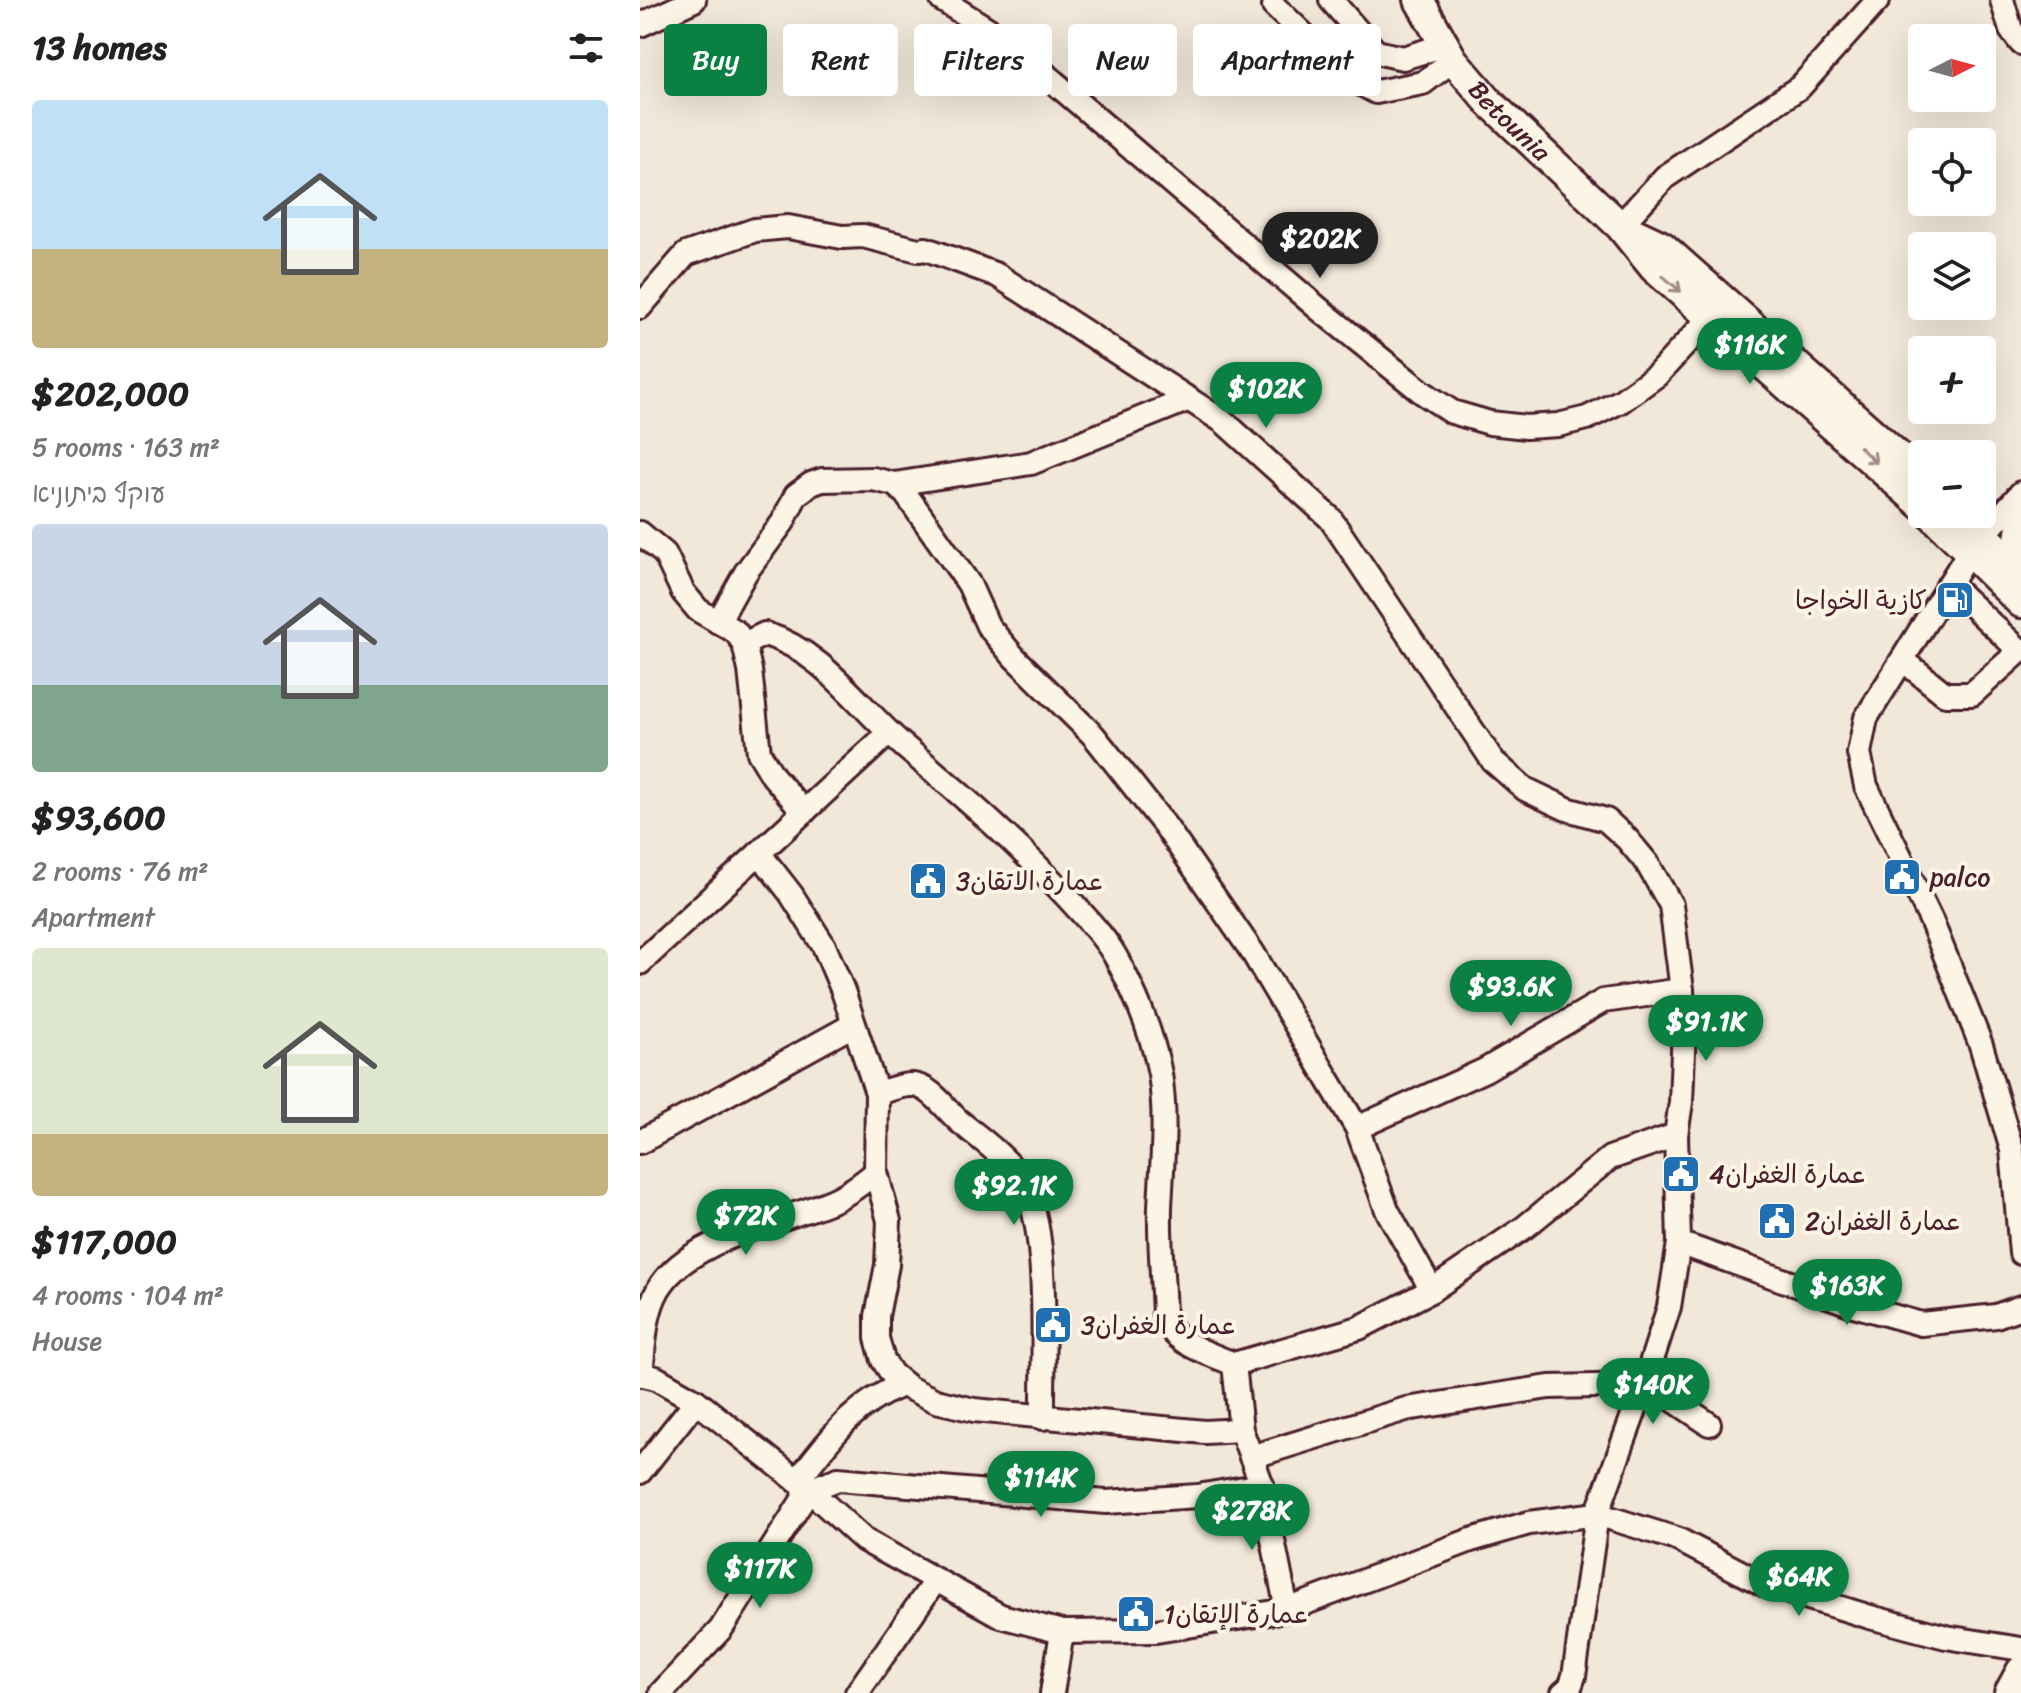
<!DOCTYPE html>
<html lang="en">
<head>
<meta charset="utf-8">
<style>
  :root { --surface:#fff; --page:#f6f6f6; --text:#222; --muted:#767676; --accent:#0b8043 }
  body { margin:0; font-family:Sriracha,"Playpen Sans Arabic","Playpen Sans Hebrew",sans-serif; background:var(--page); color:var(--text); height:100vh; display:flex; flex-direction:column; font-size:30px; white-space:nowrap }
  * { box-sizing:border-box; margin:0 }
  p { font-size:26px; color:var(--muted) }
  .icon { flex:none; width:44px; height:44px; fill:none; stroke:currentColor; stroke-width:2; stroke-linecap:round; stroke-linejoin:round }
  .map { position:relative; flex:1; overflow:hidden }
  .sheet { display:flex; flex-direction:column; background:var(--surface); width:640px }
  .sheet>* { flex:none }
  .top-card { position:absolute; left:24px; top:24px; width:760px; height:72px; display:flex; gap:16px }
  .needle { width:52px; rotate:84deg }
  .buttons { position:absolute; left:1268px; top:24px; display:grid; gap:16px }
  .buttons a { display:grid; place-items:center; width:88px; height:88px; border-radius:8px; background:var(--surface); box-shadow:0 8px 32px #0002; font-size:40px }
  .price { position:absolute; translate:-50% -68px; padding:0 18px; border-radius:28px; background:var(--accent); color:#fff; font-size:26px; line-height:52px; filter:drop-shadow(0 2px 4px #0008) }
  .price::after { content:''; position:absolute; left:50%; top:48px; width:24px; height:18px; margin-left:-12px; background:inherit; clip-path:polygon(0 0,100% 0,50% 100%) }
  .price.selected { background:#222; color:#fff }
  ul { padding:0; list-style:none }
  li { display:grid; align-content:center; gap:16px; height:424px; padding:0 32px }
  li span { display:grid; place-items:center; height:248px; border-radius:8px; color:#555 }
  li>.icon { margin-inline-start:auto }
  span .icon { width:144px; height:144px; fill:#fffc; stroke-width:1 }
  li b { font-size:34px }
  h2 { display:flex; justify-content:space-between; align-items:center; height:96px; padding:0 32px; font-size:34px }
  .pill { padding:0 28px; border-radius:8px; background:var(--surface); box-shadow:0 8px 32px #0002; font-size:28px; line-height:72px }
  .pill.selected { background:var(--accent); color:#fff }
  main { display:flex; flex:1; min-height:0 }
  .map>svg:first-child { display:block }
  .lines { fill:none; stroke-linecap:round; stroke-linejoin:round }
  .minor-casing { stroke:#4a1f2b; stroke-width:28 }
  .major-casing { stroke:#4a1f2b; stroke-width:34 }
  .minor { stroke:#fcf5e5; stroke-width:22 }
  .major { stroke:#fcf5e5; stroke-width:28 }
  .oneway { stroke:#a38a88 }
  .labels { text-anchor:middle; stroke-width:8; stroke-linejoin:round; paint-order:stroke }
  .street-label { font-size:26px; fill:#4a1f2b; stroke:#fcf5e5 }
  .poi-label { font-size:26px; fill:#4a1f2b; stroke:#fcf5e5; text-anchor:start }
</style>
</head>
<body>
<main>
<section class="sheet">
<h2>13 homes<svg class="icon" aria-label="filters" viewBox="0 0 24 24"><path d="M4 7h16M4 17h16"/><circle cx="9" cy="7" r="2"/><circle cx="15" cy="17" r="2"/></svg></h2>
<ul>
<li><span style="background:linear-gradient(#bfe0f5 60%,#c2b280 0)"><svg class="icon" aria-label="home" viewBox="0 0 24 24"><path d="M3 11l9-7 9 7M6 9v11h12V9"/></svg></span><div><b>$202,000</b><p>5 rooms · 163 m²</p><p>עוקף ביתוניא</p></div></li>
<li><span style="background:linear-gradient(#c9d6e8 65%,#7fa58c 0)"><svg class="icon" aria-label="home" viewBox="0 0 24 24"><path d="M3 11l9-7 9 7M6 9v11h12V9"/></svg></span><div><b>$93,600</b><p>2 rooms · 76 m²</p><p>Apartment</p></div></li>
<li><span style="background:linear-gradient(#dfe7d0 75%,#c2b280 0)"><svg class="icon" aria-label="home" viewBox="0 0 24 24"><path d="M3 11l9-7 9 7M6 9v11h12V9"/></svg></span><div><b>$117,000</b><p>4 rooms · 104 m²</p><p>House</p></div></li>
</ul>
</section>
<div class="map">
<svg width="1381" height="1693" viewBox="0 0 1381 1693">
  <rect width="100%" height="100%" fill="#f1e8da"/>
  <filter id="ink" filterUnits="userSpaceOnUse"><feTurbulence type="fractalNoise" baseFrequency=".0125" numOctaves="2"/><feDisplacementMap in="SourceGraphic" scale="16" xChannelSelector="R" yChannelSelector="G"/><feConvolveMatrix kernelMatrix="1 2 1 2 8 2 1 2 1" color-interpolation-filters="sRGB"/></filter>
  <g filter="url(#ink)">
    <g class="lines">
      <defs>
        <g id="minor">
          <polyline points="302,0 365,40 679,309 782,392 812,412 850,423 886,427 918,425 947,418 981,401 1017,375 1079,308"/>
          <polyline points="691,0 736,52 763,58 805,45"/>
          <polyline points="1362,0 1371,30 1381,43"/>
          <polyline points="634,6 708,77 736,92 783,83 813,60"/>
          <polyline points="0,25 54,0"/>
          <polyline points="980,226 1025,177 1160,87 1238,0"/>
          <polyline points="0,307 46,254 115,230 148,227 202,237 223,236 278,250 286,249 357,275 584,422 690,518 853,761 885,789 927,809 966,820 987,839 1007,863 1031,905 1042,990 1044,1027 1041,1102 1036,1135 1039,1243 1029,1307 1004,1385 957,1514 934,1676 930,1687 923,1693"/>
          <polyline points="254,484 391,463 549,399"/>
          <polyline points="1381,493 1329,552 1226,718 1219,753 1226,786 1291,920 1341,1045 1372,1150 1381,1253"/>
          <polyline points="0,533 25,554 43,592 58,610 96,632 104,644 110,670 119,753 133,776 164,812"/>
          <polyline points="1381,571 1376,539 1381,508"/>
          <polyline points="1309,584 1380,651"/>
          <polyline points="78,622 106,572 143,522 156,495 171,484 182,480 233,479 254,484 265,493 329,584 348,626 374,657 454,736 526,827 613,953 717,1128 747,1210 792,1290"/>
          <path d="M 104,644 L 125,634 C 183,651 220,709 265,747 C 322,795 378,844 429,899 C 446,918 466,938 478,961 C 496,995 513,1036 520,1074 C 527,1118 522,1163 520,1207 C 519,1243 523,1280 524,1316 C 533,1345 569,1353 594,1364 L 601,1430 L 622,1485 L 647,1610"/>
          <polyline points="1263,660 1305,694 1332,694 1381,650"/>
          <polyline points="119,853 151,894 184,946 203,991 237,1093 236,1172 249,1221 247,1265 237,1316 237,1338 243,1360 252,1374 269,1388 296,1401 334,1410 565,1432 601,1430"/>
          <polyline points="0,963 249,733"/>
          <path d="M 237,1093 C 247,1091 262,1084 273,1085 C 292,1087 306,1110 320,1122 C 341,1139 363,1155 379,1176 C 412,1220 402,1360 403,1418"/>
          <polyline points="717,1128 845,1070 963,1001 1042,990"/>
          <polyline points="0,1142 213,1025"/>
          <polyline points="1039,1243 1210,1304 1281,1324 1356,1316 1381,1307"/>
          <polyline points="594,1364 719,1328 792,1290 885,1227 970,1158 1036,1135"/>
          <polyline points="0,1374 16,1378 56,1401 169,1490 224,1540 361,1616 422,1632 516,1631 647,1610 831,1540 889,1523 957,1514 1037,1539 1123,1584 1230,1617 1306,1637 1381,1649"/>
          <path d="M 1,1375 C 4,1348 4,1315 18,1290 C 46,1240 134,1224 184,1204 C 204,1197 220,1185 236,1172"/>
          <polyline points="611,1457 766,1409 909,1387 1004,1385 1032,1399 1069,1424"/>
          <polyline points="0,1472 56,1401"/>
          <path d="M 157,1481 C 190,1439 213,1404 264,1384"/>
          <polyline points="21,1693 81,1629 169,1490 198,1479 466,1502 558,1496 622,1485"/>
          <polyline points="217,1693 295,1581"/>
          <polyline points="412,1693 422,1632"/>
        </g>
        <g id="major">
          <path id="s1" d="M 779,0 L 813,60 L 850,103 L 980,226 L 1014,268 L 1282,505"/>
          <polyline points="988,230 1022,246 1282,477"/>
          <polyline points="1291,514 1381,603"/>
          <polyline points="1322,514 1381,571"/>
          <polyline points="1369,1693 1381,1671"/>
        </g>
      </defs>
      <use href="#minor" class="minor-casing"/>
      <use href="#major" class="major-casing"/>
      <use href="#minor" class="minor"/>
      <use href="#major" class="major"/>
    </g>
    <defs><path id="oneway-shaft" d="M-6 0H5M1.5-3L5.5 0L1.5 3" fill="none" stroke-width="1.6" stroke-linecap="round" stroke-linejoin="round" transform="scale(2)"/></defs>
    <g class="oneway">
      <use href="#oneway-shaft" transform="translate(1032 284) rotate(41)"/>
      <use href="#oneway-shaft" transform="translate(1228 455) rotate(43)"/>
    </g>
  </g>
  <defs>
    <symbol id="fuel-square" viewBox="-11 -11 22 22"><rect x="-9" y="-9" width="18" height="18" rx="4" fill="#1f6fb2" stroke="#fcf5e5"/><path d="M-5.5-6h7V0h2V4h1.3V-2.5L3-4.5l.8-.8L6-3V5H2.5V1h-1V6h-7ZM-4.2-4.7v3.2H.2V-4.7Z" fill="#fff"/></symbol>
    <symbol id="civic-square" viewBox="-11 -11 22 22"><rect x="-9" y="-9" width="18" height="18" rx="4" fill="#1f6fb2" stroke="#fcf5e5"/><path d="M-.6-6.5H3V-4.5H.6V-3L4-1V1h2V6H-6V1h2V-1L-.6-3ZM-1.2 2.5V6h2.4V2.5Z" fill="#fff"/></symbol>
  </defs>
  <g fill-rule="evenodd">
    <use href="#fuel-square" x="1293" y="578" width="44" height="44"/>
    <use href="#civic-square" x="1240" y="855" width="44" height="44"/>
    <use href="#civic-square" x="266" y="859" width="44" height="44"/>
    <use href="#civic-square" x="1019" y="1152" width="44" height="44"/>
    <use href="#civic-square" x="1115" y="1199" width="44" height="44"/>
    <use href="#civic-square" x="391" y="1303" width="44" height="44"/>
    <use href="#civic-square" x="474" y="1592" width="44" height="44"/>
  </g>
  <g class="labels">
    <g class="street-label">
      <text dy="9" stroke="none"><textPath href="#s1" startOffset="152">Betounia</textPath></text>
    </g>
    <g class="poi-label">
      <text x="1287" y="609" text-anchor="end">كازية الخواجا</text>
      <text x="1290" y="886">palco</text>
      <text x="316" y="890">عمارة الاتقان3</text>
      <text x="1069" y="1183">عمارة الغفران4</text>
      <text x="1165" y="1230">عمارة الغفران2</text>
      <text x="441" y="1334">عمارة الغفران3</text>
      <text x="524" y="1623">عمارة الإتقان1</text>
    </g>
  </g>
</svg>
<div class="buttons">
<a><svg class="needle" viewBox="-14 -14 28 28"><path d="M0-13l5 13h-10z" fill="#e53935"/><path d="M0 13l5-13h-10z" fill="#767676"/></svg></a>
<a><svg class="icon" aria-label="locate" viewBox="0 0 24 24"><circle cx="12" cy="12" r="6"/><path d="M12 2v4M12 18v4M2 12h4M18 12h4"/></svg></a>
<a><svg class="icon" aria-label="layers" viewBox="0 0 24 24"><path d="M12 4l9 5-9 5-9-5zM3 14l9 5 9-5"/></svg></a>
<a>+</a>
<a>−</a>
</div>
<b class="price selected" style="left:680px;top:280px">$202K</b>
<b class="price" style="left:1110px;top:386px">$116K</b>
<b class="price" style="left:626px;top:430px">$102K</b>
<b class="price" style="left:871px;top:1028px">$93.6K</b>
<b class="price" style="left:1066px;top:1063px">$91.1K</b>
<b class="price" style="left:374px;top:1227px">$92.1K</b>
<b class="price" style="left:106px;top:1257px">$72K</b>
<b class="price" style="left:1207px;top:1327px">$163K</b>
<b class="price" style="left:1013px;top:1426px">$140K</b>
<b class="price" style="left:401px;top:1519px">$114K</b>
<b class="price" style="left:612px;top:1552px">$278K</b>
<b class="price" style="left:120px;top:1610px">$117K</b>
<b class="price" style="left:1159px;top:1618px">$64K</b>
<div class="top-card">
<a class="pill selected">Buy</a>
<a class="pill">Rent</a>
<a class="pill">Filters</a>
<a class="pill">New</a>
<a class="pill">Apartment</a>
</div>
</div>
</main>
</body>
</html>
